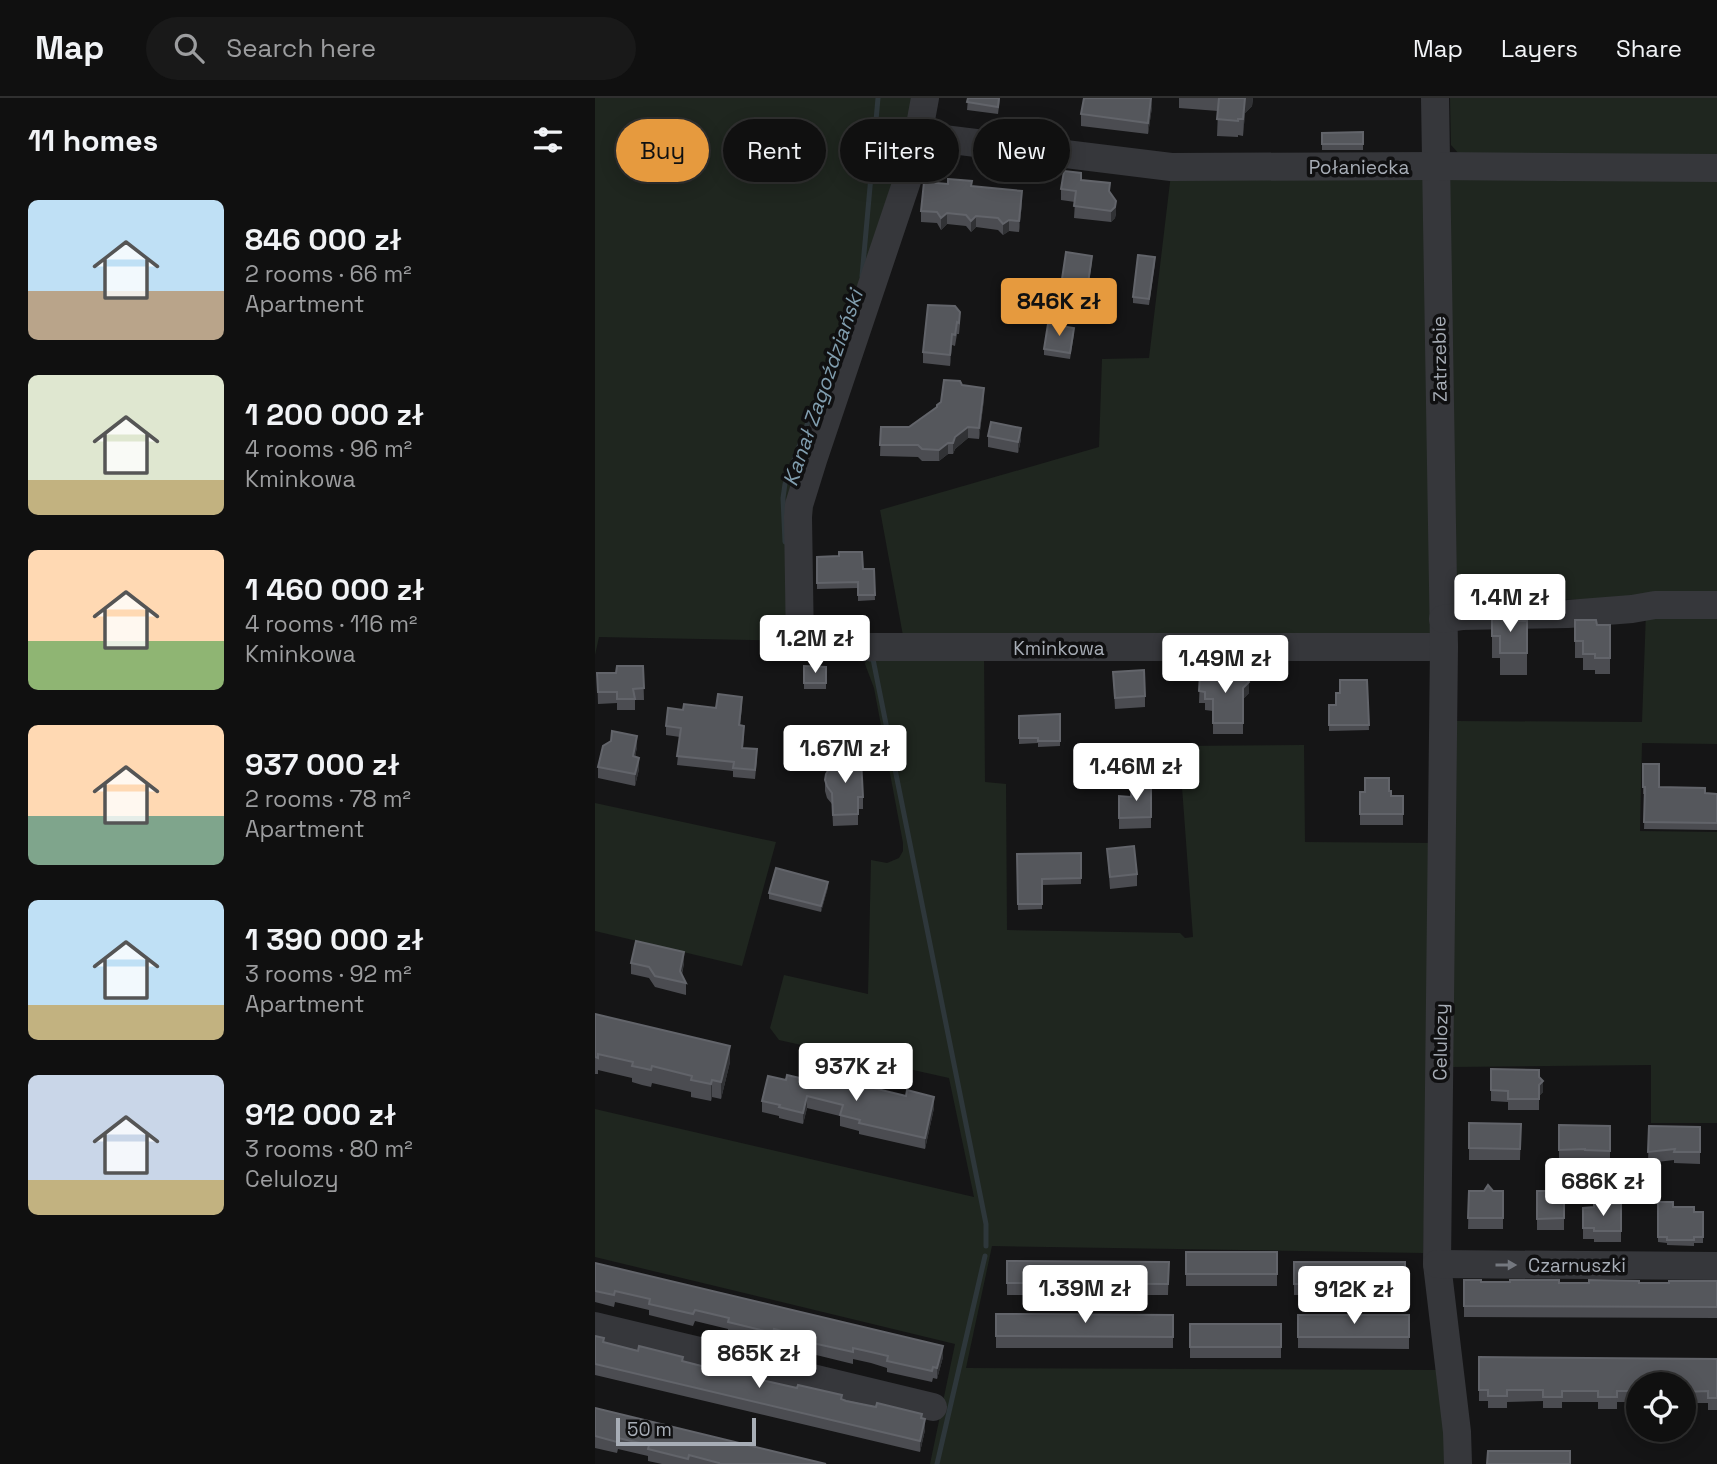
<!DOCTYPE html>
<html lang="en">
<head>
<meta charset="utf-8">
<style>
  :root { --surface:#101010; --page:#191919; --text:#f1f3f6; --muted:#9c9d9f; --line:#303030; --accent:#e69a3e }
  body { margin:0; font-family:"Space Grotesk",sans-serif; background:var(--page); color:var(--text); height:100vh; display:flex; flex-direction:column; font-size:26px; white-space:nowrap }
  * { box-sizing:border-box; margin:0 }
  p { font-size:23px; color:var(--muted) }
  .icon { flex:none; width:38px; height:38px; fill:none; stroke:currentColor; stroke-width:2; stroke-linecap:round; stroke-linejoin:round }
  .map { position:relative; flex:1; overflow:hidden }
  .drawer { display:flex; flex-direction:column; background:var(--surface); width:595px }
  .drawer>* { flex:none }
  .guide { position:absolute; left:21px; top:21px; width:665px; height:63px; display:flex; gap:14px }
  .controls { position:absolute; left:1031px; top:1274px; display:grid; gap:14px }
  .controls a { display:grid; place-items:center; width:70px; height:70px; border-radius:50%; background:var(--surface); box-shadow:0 4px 18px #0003,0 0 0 2px var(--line); font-size:35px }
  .scale { position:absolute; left:21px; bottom:18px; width:140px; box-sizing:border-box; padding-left:7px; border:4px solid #a7adb6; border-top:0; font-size:19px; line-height:24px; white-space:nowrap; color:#a7adb6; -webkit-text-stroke:5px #101011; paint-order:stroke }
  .price { position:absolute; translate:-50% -60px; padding:0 16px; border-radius:7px; background:#fff; color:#222; font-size:23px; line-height:46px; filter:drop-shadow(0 2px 4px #0008) }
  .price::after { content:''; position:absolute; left:50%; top:42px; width:21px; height:16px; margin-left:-10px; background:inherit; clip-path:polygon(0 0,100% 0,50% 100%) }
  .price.on { background:var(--accent); color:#111 }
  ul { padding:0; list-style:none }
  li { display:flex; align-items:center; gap:21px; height:175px; padding:0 28px }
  li span { display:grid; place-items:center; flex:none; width:196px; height:140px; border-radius:10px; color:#555 }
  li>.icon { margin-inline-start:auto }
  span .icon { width:84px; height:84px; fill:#fffc; stroke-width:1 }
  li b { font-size:30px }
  h2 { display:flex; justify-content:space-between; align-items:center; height:84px; padding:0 28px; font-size:30px }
  .tag { padding:0 24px; border-radius:32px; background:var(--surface); box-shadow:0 4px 18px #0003,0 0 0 2px var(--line); font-size:24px; line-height:63px }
  .tag.on { background:var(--accent); color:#111 }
  header { display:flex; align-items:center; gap:42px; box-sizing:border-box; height:98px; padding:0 35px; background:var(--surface); border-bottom:2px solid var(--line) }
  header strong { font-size:33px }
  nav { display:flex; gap:38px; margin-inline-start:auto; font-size:24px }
  .search { width:490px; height:63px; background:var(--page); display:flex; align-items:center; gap:18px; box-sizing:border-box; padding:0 24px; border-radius:38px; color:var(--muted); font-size:26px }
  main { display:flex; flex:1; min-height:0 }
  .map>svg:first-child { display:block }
  .green { fill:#1f261f }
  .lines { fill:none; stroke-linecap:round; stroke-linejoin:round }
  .stream { stroke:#2e373b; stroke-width:5 }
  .minor { stroke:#36373b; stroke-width:28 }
  .wall { fill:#4b4c51 }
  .shaded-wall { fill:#313235 }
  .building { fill:#55575c; stroke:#62646a; stroke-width:2 }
  .oneway { fill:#74787f }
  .labels { text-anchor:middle; stroke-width:7; stroke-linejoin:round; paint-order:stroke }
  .street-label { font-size:19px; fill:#a7adb6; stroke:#101011 }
  .water-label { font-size:21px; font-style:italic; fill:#819eaf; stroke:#101011 }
</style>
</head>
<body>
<header>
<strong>Map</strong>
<div class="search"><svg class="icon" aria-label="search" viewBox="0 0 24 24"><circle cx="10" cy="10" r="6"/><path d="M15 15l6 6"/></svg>Search here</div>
<nav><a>Map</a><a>Layers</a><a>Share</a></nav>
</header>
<main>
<section class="drawer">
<h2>11 homes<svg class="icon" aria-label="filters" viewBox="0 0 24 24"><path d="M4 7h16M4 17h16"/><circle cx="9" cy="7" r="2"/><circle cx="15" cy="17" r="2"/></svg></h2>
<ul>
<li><span style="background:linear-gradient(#bfe0f5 65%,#b9a48a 0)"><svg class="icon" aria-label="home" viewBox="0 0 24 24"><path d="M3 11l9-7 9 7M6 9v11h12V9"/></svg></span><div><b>846 000 zł</b><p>2 rooms · 66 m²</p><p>Apartment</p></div></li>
<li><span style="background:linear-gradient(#dfe7d0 75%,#c2b280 0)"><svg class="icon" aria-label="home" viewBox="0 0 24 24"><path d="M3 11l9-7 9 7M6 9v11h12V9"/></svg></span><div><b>1 200 000 zł</b><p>4 rooms · 96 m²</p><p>Kminkowa</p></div></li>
<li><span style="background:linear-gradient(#ffd9b3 65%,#8fb573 0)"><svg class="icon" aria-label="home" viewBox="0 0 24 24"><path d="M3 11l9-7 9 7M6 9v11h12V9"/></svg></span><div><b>1 460 000 zł</b><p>4 rooms · 116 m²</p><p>Kminkowa</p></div></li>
<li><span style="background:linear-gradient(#ffd9b3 65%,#7fa58c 0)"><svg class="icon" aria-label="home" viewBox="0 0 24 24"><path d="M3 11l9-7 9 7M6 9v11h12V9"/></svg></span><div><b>937 000 zł</b><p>2 rooms · 78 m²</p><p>Apartment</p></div></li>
<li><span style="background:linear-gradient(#bfe0f5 75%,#c2b280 0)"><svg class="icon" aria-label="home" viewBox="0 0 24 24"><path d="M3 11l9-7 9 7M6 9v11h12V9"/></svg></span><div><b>1 390 000 zł</b><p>3 rooms · 92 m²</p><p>Apartment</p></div></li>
<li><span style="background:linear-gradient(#c9d6e8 75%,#c2b280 0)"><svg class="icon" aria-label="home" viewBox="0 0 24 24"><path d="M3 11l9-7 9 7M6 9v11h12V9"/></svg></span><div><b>912 000 zł</b><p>3 rooms · 80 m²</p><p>Celulozy</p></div></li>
</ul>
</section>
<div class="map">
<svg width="1122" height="1366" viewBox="0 0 1122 1366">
  <rect width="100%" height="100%" fill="#151516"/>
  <g class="green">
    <polygon points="0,0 319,0 308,61 230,296 203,543 4,539 0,557"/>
    <polygon points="855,0 1122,0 1122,57 865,57 856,47"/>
    <polygon points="821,74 836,89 835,542 309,543 285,412 504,349 507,261 554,260 576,76"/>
    <polygon points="1122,76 1122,501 860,502 849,77"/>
    <polygon points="1122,513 1122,646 1047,645 1045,733 1122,734 1122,1025 1056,1025 1056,967 856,969 861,623 1047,624 1051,514"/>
    <polygon points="389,555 390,684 411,686 412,832 585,835 590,840 598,839 584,648 709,647 710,744 842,745 828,1155 397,1148 371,1270 845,1272 852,1366 335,1366 360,1246 0,1159 0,1011 379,1099 354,980 184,942 175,930 189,877 273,896 276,762 292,765 304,760 308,753 308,745 279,590 270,566 273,556"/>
    <polygon points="0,705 181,744 147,868 0,833"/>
  </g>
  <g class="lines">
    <g class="stream">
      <polyline points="267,178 283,0"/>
      <polyline points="190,444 188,400 190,386 243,243"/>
      <polyline points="275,561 278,561 391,1126 391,1148"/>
      <polyline points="342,1366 390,1158"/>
    </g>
    <g class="minor">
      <polyline points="330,0 318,65 218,362 204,407 203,419 205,549 849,549"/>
      <polyline points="840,0 849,549 842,1166 862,1334 863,1366"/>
      <polyline points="324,38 576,69 841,68 1122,70"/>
      <polyline points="848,521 868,518 973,516 1037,511 1060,507 1122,507"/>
      <polyline points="842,1166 1122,1168"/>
      <polyline points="0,1228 338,1309"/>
    </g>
  </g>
  <g class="wall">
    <polygon points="373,0 405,0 403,16 372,12"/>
    <polygon points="584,0 658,0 657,8 650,15 648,38 643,37 643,39 622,38 623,13 584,10"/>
    <polygon points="557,9 553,36 486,28 486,16"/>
    <polygon points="768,34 768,52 727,52 727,35"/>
    <polygon points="486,82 515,94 521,115 520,120 516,124 479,120 480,104 466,102 466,91"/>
    <polygon points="377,88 427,105 424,134 414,133 408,137 403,132 381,129 376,134 371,128 352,126 346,132 342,125 326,124 326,113"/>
    <polygon points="497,164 493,191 467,187 467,181"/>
    <polygon points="560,165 554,207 538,205 538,199"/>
    <polygon points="333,207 365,226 364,236 362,236 360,248 357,247 355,268 328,265 328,254"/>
    <polygon points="479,236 475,261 449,257 449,251"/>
    <polygon points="367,287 389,301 384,341 373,340 360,351 358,356 353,356 344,363 327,363 323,359 285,358 286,329 314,329 342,309"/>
    <polygon points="393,338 426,341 423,355 393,349"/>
    <polygon points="222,459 268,471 279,471 280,502 263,503 263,490 222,491"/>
    <polygon points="897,517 919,523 932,523 932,577 905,577 905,560 897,560"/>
    <polygon points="980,522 1002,527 1015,527 1015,576 1000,576 1000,572 988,572 988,560 980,560"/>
    <polygon points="48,568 49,602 40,602 40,612 22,612 22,605 3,606 2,575 21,575"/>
    <polygon points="209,568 231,569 231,591 209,591"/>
    <polygon points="518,574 550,598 550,609 520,611"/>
    <polygon points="605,576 622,576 654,595 648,601 648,636 618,636 618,613 610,612 610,605 604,605"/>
    <polygon points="772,582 774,632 734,633 734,607 741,607 745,595"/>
    <polygon points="147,609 145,628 149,637 148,650 162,661 160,681 138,679 138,673 82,667 85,639 71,637 71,628 88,612"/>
    <polygon points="465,616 465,648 443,649 443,645 424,646 424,618"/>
    <polygon points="42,649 40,659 44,671 40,688 3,680 3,669"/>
    <polygon points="1048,666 1064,689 1110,695 1122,696 1122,732 1049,731 1050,696 1048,696"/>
    <polygon points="230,682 268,699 268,711 263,711 263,727 238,728 237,706 232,700 230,693"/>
    <polygon points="556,687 556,730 524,731 524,698 536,699"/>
    <polygon points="794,693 796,698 808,698 808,727 765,727 765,694"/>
    <polygon points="512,751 542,776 542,788 515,791"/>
    <polygon points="486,755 486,786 447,787 447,811 423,812 422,756"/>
    <polygon points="233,789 226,814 174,801 174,795"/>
    <polygon points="36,865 89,865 87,877 91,885 91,897 60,889 54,880 36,876"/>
    <polygon points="0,916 135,964 126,1001 117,999 116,1003 96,999 96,994 57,985 56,989 47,987 37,984 37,980 3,972 3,976 0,976"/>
    <polygon points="896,971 944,979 948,994 944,998 944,1012 913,1012 913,1004 896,1003"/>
    <polygon points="191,982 243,989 267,987 339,1010 330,1051 264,1036 264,1033 245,1028 245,1018 212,1010 208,1026 184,1020 184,1018 167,1014 167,1003"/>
    <polygon points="874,1025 926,1026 925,1062 874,1062"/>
    <polygon points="964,1027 1015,1028 1015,1064 990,1063 990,1062 964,1063"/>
    <polygon points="1054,1028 1105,1029 1105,1066 1079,1065 1079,1062 1053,1065"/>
    <polygon points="874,1093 908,1093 908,1131 873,1131"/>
    <rect x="942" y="1093" width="27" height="39"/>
    <polygon points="1063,1104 1078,1109 1099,1114 1108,1114 1108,1145 1099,1145 1099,1148 1072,1147 1072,1145 1063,1144"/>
    <polygon points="1026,1106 1026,1144 999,1144 999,1141 988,1141 988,1110"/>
    <rect x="591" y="1154" width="91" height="34"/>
    <polygon points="412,1163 574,1164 573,1197 412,1197"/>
    <polygon points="699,1164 810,1164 810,1198 699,1197"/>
    <polygon points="0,1165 348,1259 342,1281 338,1280 337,1284 292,1274 292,1270 276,1265 258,1261 258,1266 213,1255 213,1251 179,1243 178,1246 133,1236 133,1231 100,1223 98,1228 54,1217 54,1212 20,1204 19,1209 0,1204"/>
    <polygon points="869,1182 886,1184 1044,1185 1074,1185 1122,1183 1122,1220 869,1219"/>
    <polygon points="401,1216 578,1217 578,1250 401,1250"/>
    <polygon points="703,1217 814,1217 814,1251 703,1250"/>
    <rect x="595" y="1226" width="91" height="34"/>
    <polygon points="0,1238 9,1244 327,1320 330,1332 325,1354 0,1277"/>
    <polygon points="884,1259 1122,1261 1122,1312 1113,1312 1113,1305 1088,1305 1088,1286 1043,1286 1043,1304 1022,1304 1022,1311 1003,1311 1003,1304 967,1304 967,1310 948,1310 948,1303 912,1304 912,1310 893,1310 893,1303 884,1303"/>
    <polygon points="0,1310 231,1366 67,1366 53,1363 53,1358 23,1351 22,1355 0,1350"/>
  </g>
  <g class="shaded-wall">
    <polygon points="557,0 557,9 553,36 553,25"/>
    <polygon points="650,0 658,0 657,8 650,15 648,38"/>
    <polygon points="427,93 427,105 424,134 424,123"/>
    <polygon points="521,103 521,115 520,120 516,124 516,113"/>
    <polygon points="352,115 352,126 346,132 346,120"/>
    <polygon points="381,118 381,129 376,134 376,123"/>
    <polygon points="414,122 414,133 408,137 408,126"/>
    <polygon points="357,236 357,247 355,268 355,257"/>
    <polygon points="389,290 389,301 384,341 384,330"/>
    <polygon points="373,329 373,340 360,351 358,356 358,345 360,339"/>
    <polygon points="426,330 426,341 423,355 423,344"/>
    <polygon points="353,345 353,356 344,363 344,352"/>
    <polygon points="654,584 654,595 648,601 648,590"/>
    <polygon points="42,638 42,649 38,669 38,658"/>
    <polygon points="44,660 44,671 40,688 40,676"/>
    <polygon points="233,784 233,789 226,814 226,808"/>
    <polygon points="89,854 89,865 85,884 85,873"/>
    <polygon points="135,948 135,964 126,1001 126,984"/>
    <polygon points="117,982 117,999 116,1003 116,986"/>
    <polygon points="948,983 948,994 944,998 944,1012 944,987"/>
    <polygon points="212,998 212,1010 208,1026 208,1015"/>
    <polygon points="339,999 339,1010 330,1051 330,1040"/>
    <polygon points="348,1248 348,1259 342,1281 342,1270"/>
    <polygon points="330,1321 330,1332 325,1354 325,1343"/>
  </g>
  <g class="building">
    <polygon points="373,0 404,0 403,9 372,4"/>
    <polygon points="489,0 556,0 553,25 486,16"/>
    <polygon points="624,0 650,0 648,21 643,21 643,23 622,21"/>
    <polygon points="768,34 768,46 727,46 727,35"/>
    <polygon points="469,73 486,75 486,82 515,85 514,93 521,103 520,109 516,113 479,108 481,93 466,91"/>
    <polygon points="353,81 377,83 376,88 427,93 424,123 414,122 408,126 403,120 381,118 376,123 371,117 352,115 346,120 342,114 326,113 329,84 353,86"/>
    <polygon points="471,154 497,158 493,185 467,181"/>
    <polygon points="543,157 560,159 554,201 538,199"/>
    <polygon points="333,207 360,208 365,214 364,225 362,224 360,237 357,236 355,257 328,254"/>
    <polygon points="453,226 479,230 475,255 449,251"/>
    <polygon points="349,282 365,283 367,287 389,290 384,330 373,329 360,339 358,345 353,345 344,352 327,351 323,347 285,347 286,329 314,329 342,309 342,307 346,304"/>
    <polygon points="396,324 426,330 423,344 393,338"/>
    <polygon points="244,454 267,454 268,471 279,471 280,497 263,497 263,484 222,485 222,459 244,458"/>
    <polygon points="897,517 919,517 919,523 932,523 932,555 905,555 905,538 897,538"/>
    <polygon points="980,522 1001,522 1002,527 1015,527 1015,560 1000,560 1000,556 988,556 988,543 980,543"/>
    <polygon points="22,568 48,568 49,590 38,591 40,601 22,601 22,594 3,594 2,575 21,575"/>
    <polygon points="209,568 231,569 231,585 209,585"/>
    <polygon points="641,570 654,584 648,590 648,625 618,625 618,601 610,601 610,594 604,593 605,576 612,576 618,571 622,576 635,576"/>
    <polygon points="549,572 550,598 520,600 518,574"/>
    <polygon points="745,582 772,582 774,627 734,627 734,607 741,607 741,595 745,595"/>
    <polygon points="123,596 147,599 144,627 149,628 147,650 162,651 160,672 138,670 139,664 82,658 86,630 71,628 73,610 88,612 89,606 121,610"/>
    <polygon points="465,616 465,643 443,643 443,640 424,640 424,618"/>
    <polygon points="17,633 42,638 38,658 44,660 40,676 3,669 8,648 16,643"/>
    <polygon points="241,659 248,659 250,661 266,661 268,699 263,699 263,716 238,717 237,695 232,688 230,682 231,676"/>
    <polygon points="1048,666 1064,666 1064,689 1110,690 1110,695 1122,696 1122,725 1049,724 1050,689 1048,689"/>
    <polygon points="770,680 794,680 794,693 796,693 796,698 808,698 808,716 765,716 765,694 770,694"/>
    <polygon points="537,687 556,687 556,719 524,720 524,698 536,699"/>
    <polygon points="539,748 542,776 515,779 512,751"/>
    <polygon points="486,755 486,780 447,781 447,806 423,806 422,756"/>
    <polygon points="181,770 233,784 226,808 174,795"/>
    <polygon points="41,843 89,854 85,873 91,885 60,878 54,869 36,865"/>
    <polygon points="0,916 135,948 126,984 117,982 116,986 96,982 97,978 57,968 56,972 47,970 37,968 38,964 3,956 3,960 0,959"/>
    <polygon points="896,971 944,972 944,979 948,983 944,987 944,1001 913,1001 913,993 896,992"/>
    <polygon points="246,976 267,982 266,987 311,998 312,992 339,999 330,1040 264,1025 265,1022 245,1017 248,1007 212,998 208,1015 184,1009 185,1007 167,1003 173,978 191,982 192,977 243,989"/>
    <polygon points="874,1025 926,1026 925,1051 874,1050"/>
    <polygon points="964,1027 1015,1028 1015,1053 990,1052 990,1051 964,1052"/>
    <polygon points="1054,1028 1105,1029 1105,1054 1079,1054 1080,1051 1053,1054"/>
    <polygon points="893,1087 898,1093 908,1093 908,1120 873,1120 874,1093 889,1093"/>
    <polygon points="942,1093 969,1093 969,1120 942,1121"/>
    <polygon points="1063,1104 1078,1104 1078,1109 1099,1109 1099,1114 1108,1114 1108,1139 1099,1139 1099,1142 1072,1142 1072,1139 1063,1139"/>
    <polygon points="999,1106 1026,1106 1026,1133 999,1133 999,1130 988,1130 988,1110 999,1109"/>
    <rect x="591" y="1154" width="91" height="22"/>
    <polygon points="412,1163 574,1164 573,1186 412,1185"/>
    <rect x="699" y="1164" width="111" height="22"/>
    <polygon points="0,1165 348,1248 342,1270 338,1269 337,1273 292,1263 293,1258 276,1254 258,1250 258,1254 213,1244 214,1240 179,1231 178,1235 133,1224 134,1220 100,1212 98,1216 54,1206 55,1201 20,1193 19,1197 0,1193"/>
    <polygon points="869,1182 886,1182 886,1184 915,1184 915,1182 964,1182 964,1185 994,1185 994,1182 1044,1183 1044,1185 1074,1185 1074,1183 1122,1183 1122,1209 869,1208"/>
    <polygon points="401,1216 578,1217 578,1239 401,1238"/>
    <rect x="703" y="1217" width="111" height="22"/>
    <rect x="595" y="1226" width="91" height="23"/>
    <polygon points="0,1238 9,1240 8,1244 12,1245 43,1253 44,1248 88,1259 87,1263 122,1272 123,1267 168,1278 167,1282 171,1283 202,1290 203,1287 247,1297 246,1301 251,1303 281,1309 282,1305 327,1316 326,1320 330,1321 325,1343 0,1266"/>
    <polygon points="884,1259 1122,1261 1122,1300 1113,1300 1113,1293 1088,1294 1088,1286 1043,1286 1043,1293 1022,1293 1022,1299 1003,1299 1003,1293 967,1293 967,1299 948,1299 948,1292 912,1292 912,1298 893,1298 893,1292 884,1292"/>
    <polygon points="0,1310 231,1366 124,1366 124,1365 94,1357 93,1361 53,1351 54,1347 23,1340 22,1344 0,1338"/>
    <polygon points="893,1353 975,1353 975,1366 892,1366"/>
  </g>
  <defs><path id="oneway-solid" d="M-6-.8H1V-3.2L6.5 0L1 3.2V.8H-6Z" transform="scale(1.75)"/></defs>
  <use class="oneway" href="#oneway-solid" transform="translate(911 1167)"/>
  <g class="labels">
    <g class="street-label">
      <text x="764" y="76">Połaniecka</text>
      <text transform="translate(844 261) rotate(-91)" y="7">Zatrzebie</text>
      <text x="464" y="557">Kminkowa</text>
      <text transform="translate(845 944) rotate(-89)" y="7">Celulozy</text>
      <text x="982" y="1174">Czarnuszki</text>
    </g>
    <g class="water-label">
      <text transform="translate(228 290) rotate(-71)" y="7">Kanał Zagoździański</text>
    </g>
  </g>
</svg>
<div class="controls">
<a><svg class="icon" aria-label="locate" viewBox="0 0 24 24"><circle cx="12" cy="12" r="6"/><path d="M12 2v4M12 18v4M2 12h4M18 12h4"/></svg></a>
</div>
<div class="scale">50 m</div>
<b class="price on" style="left:464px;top:240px">846K zł</b>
<b class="price" style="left:915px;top:536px">1.4M zł</b>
<b class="price" style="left:220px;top:577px">1.2M zł</b>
<b class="price" style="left:630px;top:597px">1.49M zł</b>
<b class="price" style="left:250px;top:687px">1.67M zł</b>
<b class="price" style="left:541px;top:705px">1.46M zł</b>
<b class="price" style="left:261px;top:1005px">937K zł</b>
<b class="price" style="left:1008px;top:1120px">686K zł</b>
<b class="price" style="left:490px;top:1227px">1.39M zł</b>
<b class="price" style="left:759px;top:1228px">912K zł</b>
<b class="price" style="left:164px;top:1292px">865K zł</b>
<div class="guide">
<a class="tag on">Buy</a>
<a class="tag">Rent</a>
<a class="tag">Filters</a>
<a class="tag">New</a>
</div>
</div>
</main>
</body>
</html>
